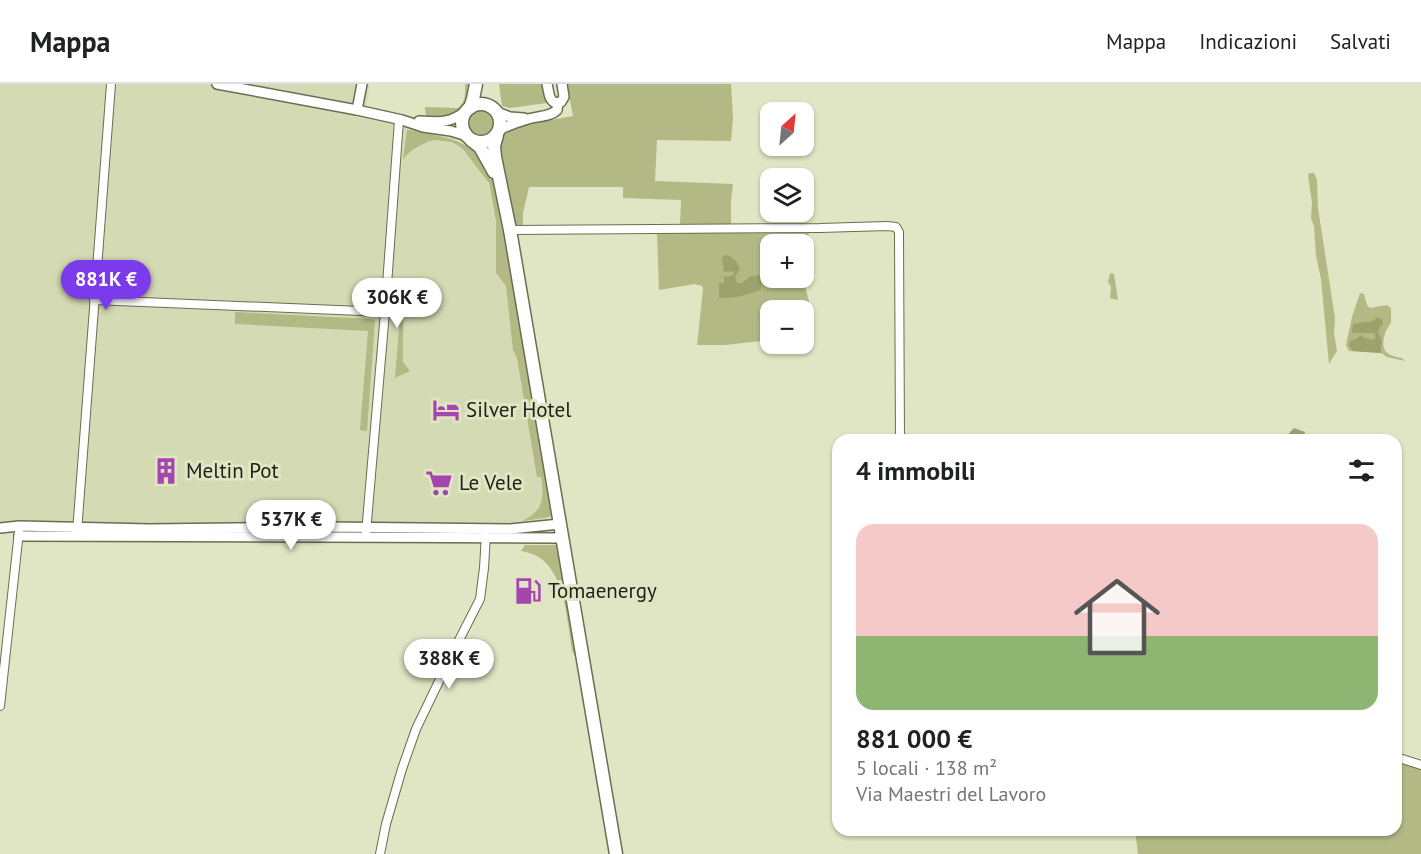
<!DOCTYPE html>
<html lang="it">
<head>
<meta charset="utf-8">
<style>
  :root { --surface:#fff; --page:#f6f6f6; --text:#202124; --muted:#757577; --line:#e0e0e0; --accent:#7c3aed }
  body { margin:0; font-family:"PT Sans",sans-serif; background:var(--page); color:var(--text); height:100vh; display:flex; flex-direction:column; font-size:22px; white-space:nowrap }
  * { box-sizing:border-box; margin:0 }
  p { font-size:20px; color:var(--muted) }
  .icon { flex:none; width:33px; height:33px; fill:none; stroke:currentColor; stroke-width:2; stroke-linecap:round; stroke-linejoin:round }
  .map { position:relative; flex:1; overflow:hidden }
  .sheet { position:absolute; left:832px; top:350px; width:570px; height:402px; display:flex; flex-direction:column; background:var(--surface); border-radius:18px; box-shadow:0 2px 4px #0004 }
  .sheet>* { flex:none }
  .needle { width:39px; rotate:27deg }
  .tools { position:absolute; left:760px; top:18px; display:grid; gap:12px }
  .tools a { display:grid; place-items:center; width:54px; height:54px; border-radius:12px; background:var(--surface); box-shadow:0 2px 4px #0004; font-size:30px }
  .price { position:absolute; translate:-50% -51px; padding:0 14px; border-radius:21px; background:#fff; color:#222; font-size:20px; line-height:39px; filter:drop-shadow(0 2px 3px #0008) }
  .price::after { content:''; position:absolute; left:50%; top:36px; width:18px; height:14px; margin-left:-9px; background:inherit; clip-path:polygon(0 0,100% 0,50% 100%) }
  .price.active { background:var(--accent); color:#fff }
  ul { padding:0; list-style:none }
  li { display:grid; align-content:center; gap:12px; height:318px; padding:0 24px }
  li span { display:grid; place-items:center; height:186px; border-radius:18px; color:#555 }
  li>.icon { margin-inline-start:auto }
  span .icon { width:108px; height:108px; fill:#fffc; stroke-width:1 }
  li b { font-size:26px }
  h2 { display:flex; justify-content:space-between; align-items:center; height:72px; padding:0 24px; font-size:26px }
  header { display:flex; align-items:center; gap:36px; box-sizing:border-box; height:84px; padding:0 30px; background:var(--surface); border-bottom:2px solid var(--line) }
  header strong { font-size:28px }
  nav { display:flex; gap:33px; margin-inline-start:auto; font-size:21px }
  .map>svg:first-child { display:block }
  .built { fill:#d4dab3 }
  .green { fill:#b2b984; fill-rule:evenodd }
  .forest { fill:#9ba26c }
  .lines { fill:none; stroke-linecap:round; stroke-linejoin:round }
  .minor-casing { stroke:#6a6e51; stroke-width:10 }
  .tertiary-casing { stroke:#6a6e51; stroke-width:12 }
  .primary-casing { stroke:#6a6e51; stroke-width:15 }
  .minor { stroke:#fff; stroke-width:8 }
  .tertiary { stroke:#fff; stroke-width:9 }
  .primary { stroke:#fff; stroke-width:12 }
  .labels { text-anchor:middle; stroke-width:6; stroke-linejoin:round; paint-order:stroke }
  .poi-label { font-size:21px; fill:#202216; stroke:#e0e5c4; text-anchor:start }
</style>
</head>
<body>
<header>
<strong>Mappa</strong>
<nav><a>Mappa</a><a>Indicazioni</a><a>Salvati</a></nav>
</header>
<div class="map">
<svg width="1421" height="770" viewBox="0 0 1421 770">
  <rect width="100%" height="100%" fill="#e0e5c4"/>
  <polygon class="built" points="0,0 370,0 364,34 425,48 454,53 471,62 486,86 552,460 15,455 12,439 0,439"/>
  <g class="green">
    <path d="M 465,0 L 473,0 C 463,27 458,38 426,33 L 425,23 L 458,24 C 466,18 465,9 465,0 Z"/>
    <polygon points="499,0 543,0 547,19 510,24 502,22"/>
    <polygon points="567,0 731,0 733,34 731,57 657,56 655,97 733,100 731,116 731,142 669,142 680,140 681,116 623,114 623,103 529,103 523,129 523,142 514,143 497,56 503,48 514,43 573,32"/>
    <circle cx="481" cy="39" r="13"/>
    <path d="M 407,46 C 414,46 422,49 430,50 C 458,56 483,63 490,95 L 493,95 C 502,129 506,164 512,199 C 526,276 540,353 553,430 L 550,433 L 522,437 C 544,427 544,414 541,393 L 537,393 L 517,274 L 513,266 L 506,202 L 496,189 L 496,138 L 489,99 L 462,64 L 452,58 L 436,56 L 429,57 L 412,66 L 403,75 Z"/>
    <polygon points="1309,89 1314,89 1317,96 1318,124 1335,234 1334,249 1337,267 1329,280 1321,195 1316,172 1314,142 1311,134 1312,118 1308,92"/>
    <path d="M 809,146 L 805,202 L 811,225 L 810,239 L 808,246 L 804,252 L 804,226 L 771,226 L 771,256 L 725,261 L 697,261 L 703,205 L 702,202 L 695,200 L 659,206 L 657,148 ZM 771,160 L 804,160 L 804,194 L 771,194 Z"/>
    <polygon points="1110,189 1114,190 1118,216 1110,214 1111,203 1108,198"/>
    <path d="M 1360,209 L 1364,210 L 1367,221 L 1370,224 L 1387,221 L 1391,224 C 1391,228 1391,234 1391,238 C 1390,241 1387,244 1386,247 C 1380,264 1383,271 1402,274 L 1405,277 L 1387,273 L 1381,269 L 1349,267 L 1346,261 L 1352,233 Z"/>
    <polygon points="401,220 403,221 403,278 410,287 395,294"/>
    <polygon points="235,228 370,235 375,236 367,347 360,346 368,247 235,240"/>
    <path d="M 525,461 L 558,461 L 578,572 L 574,571 L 572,566 C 567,537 565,485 535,471 C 531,469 526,468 521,467 Z"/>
    <polygon points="1397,679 1402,679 1421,685 1421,770 1138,770 1135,746 1396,746"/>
  </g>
  <g class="forest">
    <path d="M 726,171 C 733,173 737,177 740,185 L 735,193 L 737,199 L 742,199 L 751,192 L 762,191 L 761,206 L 737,213 L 719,214 L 719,199 L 724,199 L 724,193 L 734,191 L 733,187 L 724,188 L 722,174 L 723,172 Z"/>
    <polygon points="1377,233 1382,235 1383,240 1380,243 1378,248 1382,256 1381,264 1381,269 1353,267 1349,261 1350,257 1358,254 1360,251 1365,254 1373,256 1376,253 1374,249 1352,249 1353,240 1373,237"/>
    <polygon points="1294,344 1305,348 1303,355 1297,354 1297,355 1286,355 1290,348"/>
  </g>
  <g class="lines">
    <defs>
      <g id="minor">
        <polyline points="510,146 820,144 887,142 896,143 899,148 899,152 900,356"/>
        <polyline points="94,216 385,228"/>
        <polyline points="77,448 111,0"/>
        <polyline points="366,449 385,228 399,36"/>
        <polyline points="0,622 19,447"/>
        <polyline points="1396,673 1421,681"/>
        <polyline points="380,770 386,740 402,685 416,645 455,564 480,515 484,484 486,450"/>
      </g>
      <g id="tertiary">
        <polyline points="217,0 357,26 402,36 423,43 451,47 467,52"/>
        <path d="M 547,0 C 549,7 548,16 556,19 L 561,18 L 564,13 L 562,0"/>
        <polyline points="357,26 362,0"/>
        <polyline points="497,28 510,33 524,34"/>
        <path d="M 419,37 C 439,38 449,40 466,27"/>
        <path d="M 499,46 C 509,41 518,38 528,35 C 538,32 550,33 557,26 L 558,19"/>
        <polyline points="0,444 19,442 150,445 327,443 510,445 560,440"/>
        <polyline points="19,452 562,454"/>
      </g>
      <g id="primary">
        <circle cx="481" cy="39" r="19"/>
        <polyline points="470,24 473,15 476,0"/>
        <polyline points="497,51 494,62 495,73 510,146 616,770"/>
        <polyline points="471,56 480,63 494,88"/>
      </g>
    </defs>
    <use href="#minor" class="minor-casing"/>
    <use href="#tertiary" class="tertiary-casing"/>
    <use href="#primary" class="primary-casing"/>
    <use href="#minor" class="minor"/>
    <use href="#tertiary" class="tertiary"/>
    <use href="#primary" class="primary"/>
  </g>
  <defs>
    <symbol id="hotel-bare" viewBox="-9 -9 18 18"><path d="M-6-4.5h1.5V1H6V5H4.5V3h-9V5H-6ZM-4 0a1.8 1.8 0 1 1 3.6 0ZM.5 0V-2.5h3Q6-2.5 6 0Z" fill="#a545ae" stroke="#e0e5c4" stroke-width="2.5" paint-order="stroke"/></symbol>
    <symbol id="building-bare" viewBox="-9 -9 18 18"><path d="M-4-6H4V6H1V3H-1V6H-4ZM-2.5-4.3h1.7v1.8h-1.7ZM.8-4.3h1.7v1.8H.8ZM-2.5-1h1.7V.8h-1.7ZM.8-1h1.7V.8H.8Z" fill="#a545ae" stroke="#e0e5c4" stroke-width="2.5" paint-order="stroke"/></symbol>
    <symbol id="supermarket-bare" viewBox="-9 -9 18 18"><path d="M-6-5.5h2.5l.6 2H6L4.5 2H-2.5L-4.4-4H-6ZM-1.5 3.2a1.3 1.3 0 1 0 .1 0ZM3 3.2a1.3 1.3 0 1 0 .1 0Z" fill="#a545ae" stroke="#e0e5c4" stroke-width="2.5" paint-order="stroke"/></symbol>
    <symbol id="fuel-bare" viewBox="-9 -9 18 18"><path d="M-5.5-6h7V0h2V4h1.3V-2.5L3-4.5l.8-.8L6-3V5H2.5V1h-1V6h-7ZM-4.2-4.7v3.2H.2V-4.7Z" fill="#a545ae" stroke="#e0e5c4" stroke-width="2.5" paint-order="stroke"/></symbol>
  </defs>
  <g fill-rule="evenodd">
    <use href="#hotel-bare" x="427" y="307" width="38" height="38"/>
    <use href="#building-bare" x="147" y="368" width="38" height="38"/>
    <use href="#supermarket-bare" x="420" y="380" width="38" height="38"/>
    <use href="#fuel-bare" x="509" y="488" width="38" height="38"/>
  </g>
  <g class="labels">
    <g class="poi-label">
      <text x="466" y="333">Silver Hotel</text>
      <text x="186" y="394">Meltin Pot</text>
      <text x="459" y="406">Le Vele</text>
      <text x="548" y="514">Tomaenergy</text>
    </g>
  </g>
</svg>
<div class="tools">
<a><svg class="needle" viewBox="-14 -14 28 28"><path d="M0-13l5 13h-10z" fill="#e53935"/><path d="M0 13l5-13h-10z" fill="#757577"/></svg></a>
<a><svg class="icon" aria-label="layers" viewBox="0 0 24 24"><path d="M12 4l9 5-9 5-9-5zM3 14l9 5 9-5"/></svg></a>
<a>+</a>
<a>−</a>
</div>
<b class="price active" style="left:106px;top:227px">881K €</b>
<b class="price" style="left:397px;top:245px">306K €</b>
<b class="price" style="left:291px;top:467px">537K €</b>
<b class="price" style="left:449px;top:606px">388K €</b>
<section class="sheet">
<h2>4 immobili<svg class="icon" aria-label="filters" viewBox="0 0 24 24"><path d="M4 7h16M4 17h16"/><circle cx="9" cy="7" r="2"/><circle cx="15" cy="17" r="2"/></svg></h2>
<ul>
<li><span style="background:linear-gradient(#f6c9c9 60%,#8fb573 0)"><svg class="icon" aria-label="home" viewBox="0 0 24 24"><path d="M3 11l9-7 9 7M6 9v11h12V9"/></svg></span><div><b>881 000 €</b><p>5 locali · 138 m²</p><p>Via Maestri del Lavoro</p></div></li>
</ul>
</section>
</div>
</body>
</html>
